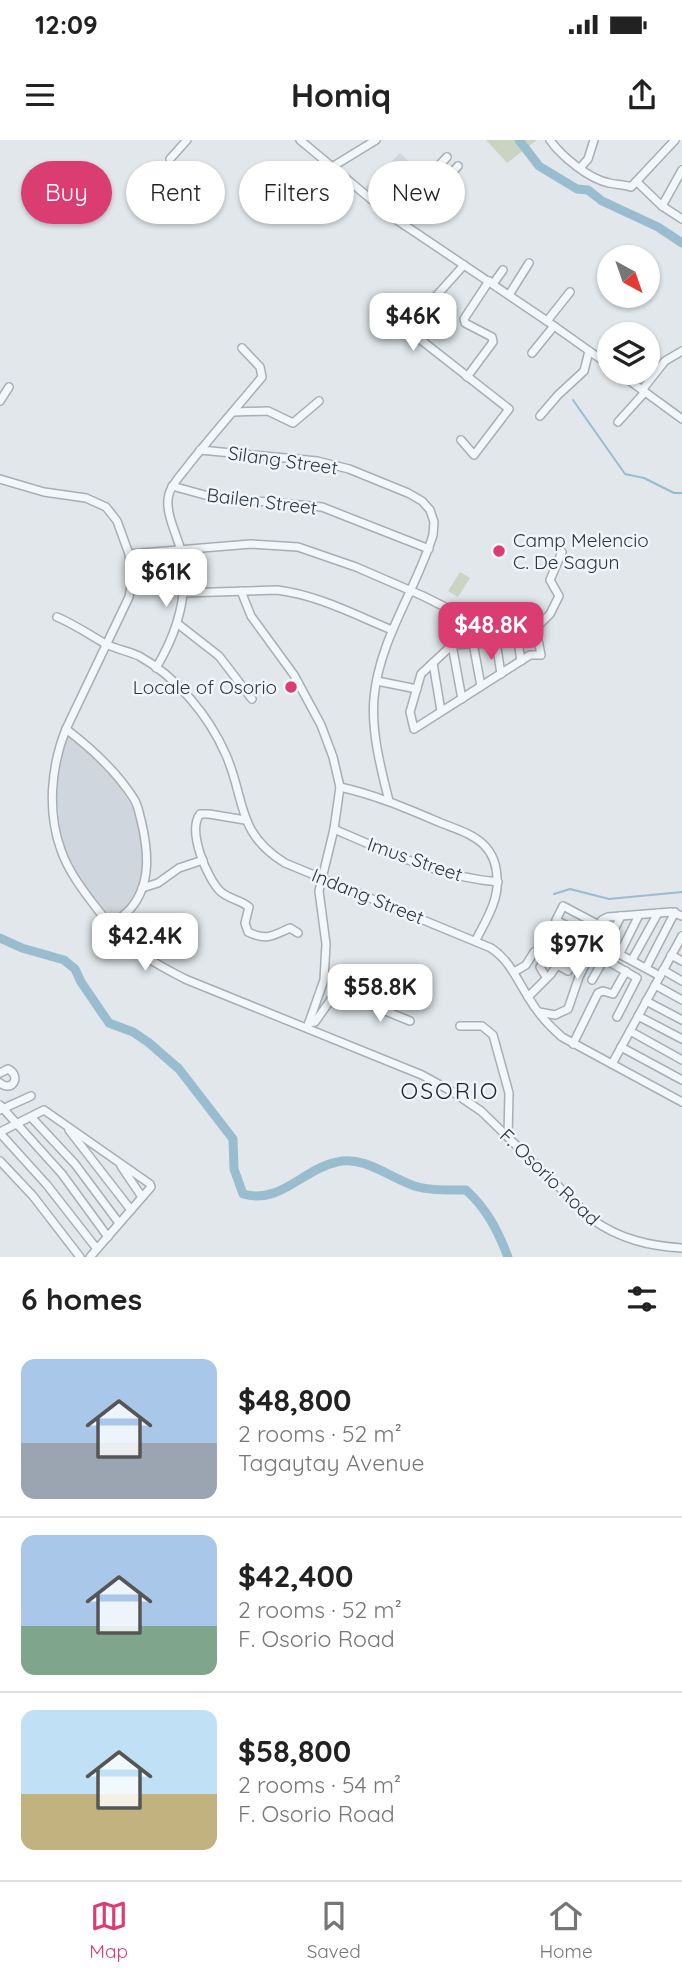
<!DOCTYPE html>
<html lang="en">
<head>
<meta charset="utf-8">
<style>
  :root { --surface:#fff; --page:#f6f6f6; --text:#222; --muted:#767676; --line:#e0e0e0; --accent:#d93d72 }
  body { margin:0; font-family:Quicksand,sans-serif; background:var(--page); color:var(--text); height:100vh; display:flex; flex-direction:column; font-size:26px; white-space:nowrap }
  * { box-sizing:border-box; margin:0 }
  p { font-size:23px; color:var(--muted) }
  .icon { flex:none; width:38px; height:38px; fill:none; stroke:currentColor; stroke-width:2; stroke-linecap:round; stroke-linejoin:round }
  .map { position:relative; height:1117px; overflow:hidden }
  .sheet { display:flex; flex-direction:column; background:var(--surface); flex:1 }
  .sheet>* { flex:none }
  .hud { position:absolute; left:21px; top:21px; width:640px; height:63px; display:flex; gap:14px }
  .needle { width:46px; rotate:140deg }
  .fabs { position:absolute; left:597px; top:105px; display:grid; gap:14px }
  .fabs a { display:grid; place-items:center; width:63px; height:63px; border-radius:50%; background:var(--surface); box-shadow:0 2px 5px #0004; font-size:35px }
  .price { position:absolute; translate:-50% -60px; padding:0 16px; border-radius:14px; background:#fff; color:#222; font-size:23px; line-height:46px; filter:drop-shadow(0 2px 4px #0008) }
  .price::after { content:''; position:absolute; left:50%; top:42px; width:21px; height:16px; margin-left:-10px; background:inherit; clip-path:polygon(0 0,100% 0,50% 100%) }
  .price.on { background:var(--accent); color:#fff }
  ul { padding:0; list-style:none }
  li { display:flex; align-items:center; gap:21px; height:175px; padding:0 21px }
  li+li { border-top:2px solid var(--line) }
  li span { display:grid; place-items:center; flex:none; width:196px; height:140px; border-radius:14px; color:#555 }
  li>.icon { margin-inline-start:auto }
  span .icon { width:84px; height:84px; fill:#fffc; stroke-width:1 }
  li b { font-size:30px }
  h2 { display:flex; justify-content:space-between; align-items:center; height:84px; padding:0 21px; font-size:30px }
  .pill { padding:0 24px; border-radius:32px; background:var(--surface); box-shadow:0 2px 5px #0004; font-size:24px; line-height:63px }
  .pill.on { background:var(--accent); color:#fff }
  .status { display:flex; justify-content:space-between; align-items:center; height:49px; padding:0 35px; background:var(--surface); direction:ltr }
  .status svg { height:19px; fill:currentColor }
  header { display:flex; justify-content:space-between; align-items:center; height:91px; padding:0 21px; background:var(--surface); font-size:32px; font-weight:800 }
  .dock { display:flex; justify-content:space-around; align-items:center; height:98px; border-top:2px solid var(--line); background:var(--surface); font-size:19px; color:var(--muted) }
  .dock a { display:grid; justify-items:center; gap:4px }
  .dock .on { color:var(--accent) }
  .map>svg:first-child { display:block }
  .built { fill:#cfd6dd }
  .green { fill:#cad5c1 }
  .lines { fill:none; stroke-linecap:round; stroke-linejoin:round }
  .stream { stroke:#99bdce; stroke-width:2 }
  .river { stroke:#99bdce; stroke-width:9 }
  .minor-casing { stroke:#a6afb6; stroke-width:10 }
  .minor { stroke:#f4f7f9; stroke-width:7 }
  .poi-dot { fill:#d93d72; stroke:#f1f5f8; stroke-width:2.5 }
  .labels { text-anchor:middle; stroke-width:5; stroke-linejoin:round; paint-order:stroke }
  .street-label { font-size:19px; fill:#283744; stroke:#f1f5f8 }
  .poi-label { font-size:19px; fill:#283744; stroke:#f1f5f8; text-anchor:start }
  .quarter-label { font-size:23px; letter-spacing:2px; fill:#1a2835; stroke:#f1f5f8 }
</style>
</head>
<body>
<div class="status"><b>12:09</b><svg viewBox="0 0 49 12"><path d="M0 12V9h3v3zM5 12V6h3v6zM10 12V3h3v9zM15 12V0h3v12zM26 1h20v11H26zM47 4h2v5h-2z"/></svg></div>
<header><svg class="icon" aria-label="menu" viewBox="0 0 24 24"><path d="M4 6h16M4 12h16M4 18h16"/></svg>Homiq<svg class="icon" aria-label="share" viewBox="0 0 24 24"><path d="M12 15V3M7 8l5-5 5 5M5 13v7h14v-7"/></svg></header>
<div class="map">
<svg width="682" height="1117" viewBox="0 0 682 1117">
  <rect width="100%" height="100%" fill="#e1e7eb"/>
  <g class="built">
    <polygon points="400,13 417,29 381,65 365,48"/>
    <polygon points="69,592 108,628 134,670 144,714 142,740 137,756 126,771 110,781 90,756 72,724 65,709 60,688 55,636"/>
  </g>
  <g class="green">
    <polygon points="486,0 537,0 507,23"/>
    <polygon points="460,432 470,438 458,457 448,451"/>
  </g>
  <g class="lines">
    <g class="stream">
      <polyline points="573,260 625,334 644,338 674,353 682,353"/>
      <polyline points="554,754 570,749 609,759 682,752"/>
    </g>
    <g class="river">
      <polyline points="519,0 539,26 577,49 588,50 602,61 658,87 682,103"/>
      <path d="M 0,798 L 22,808 L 64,820 L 75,829 L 81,842 L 109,883 L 133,892 L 148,902 L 179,929 L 233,999 L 234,1029 L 243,1054 C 280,1065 303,1029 337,1022 C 366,1015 392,1040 418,1047 C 434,1051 450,1050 466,1050 C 487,1069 498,1091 508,1117"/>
    </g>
    <defs>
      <g id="minor">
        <polyline points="300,0 391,76 547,181 609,225"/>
        <path d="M 550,0 C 561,16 589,39 609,43 C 617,45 623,44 631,47 L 675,0"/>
        <polyline points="170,19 187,0"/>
        <polyline points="332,27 376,0"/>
        <polyline points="580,28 588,19 594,0"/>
        <polyline points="682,30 662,66 682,79"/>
        <polyline points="637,42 662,66"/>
        <polyline points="326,58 344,38"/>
        <polyline points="391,76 447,17"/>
        <polyline points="404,85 458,26"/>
        <polyline points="493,144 503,130"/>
        <polyline points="509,155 529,123"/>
        <polyline points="547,181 570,152"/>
        <polyline points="532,213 554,186"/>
        <polyline points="619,233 682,279"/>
        <polyline points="467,237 493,202 492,197 465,183 464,179 489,141"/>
        <polyline points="642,250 665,221 682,211"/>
        <polyline points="0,261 9,247"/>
        <polyline points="233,272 268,271 293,283 319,261"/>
        <polyline points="540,276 558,255 584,231 589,211"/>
        <polyline points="618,282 645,252"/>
        <polyline points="461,300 474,315 509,269 412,193 409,189 411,184 464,125"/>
        <path d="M 200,310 L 317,321 L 349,329 L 408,353 L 422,361 L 430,370 L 434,382 L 433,395 C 416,450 379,500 374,558 C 371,592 381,629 389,661"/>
        <path d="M 0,339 L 44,352 L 86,358 L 106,367 L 117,381 L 129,414 L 132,440 L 129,457 L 66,589 C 51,626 47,672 61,710 C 68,731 84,752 98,770 C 109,784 120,798 134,809 C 150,821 168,830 185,839 L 422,935 L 453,952 L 481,971 L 593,1080 C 620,1099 649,1106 682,1108"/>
        <polyline points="172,346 212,357 322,367 429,409"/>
        <polyline points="129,414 251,404 298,407 356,427 423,456 473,481 504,485 540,484 550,474 559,456 550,440 562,412"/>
        <polyline points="241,451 251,476 294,535 321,585 333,617 340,647 334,689 319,751 326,804 324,840 307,888"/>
        <path d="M 183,453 L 277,450 C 318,455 355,475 392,490"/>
        <path d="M 57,477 C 74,484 88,494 104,503 C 115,509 128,511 139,516 C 177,537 209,576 226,615 C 246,661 236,693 285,723 L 491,808 C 509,820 515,836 527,855 C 536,871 548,885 562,897 L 682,962"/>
        <polyline points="178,484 219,516 252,559"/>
        <polygon points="538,500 541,515 530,515 414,589 410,572 421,534 452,505"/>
        <polyline points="518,501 521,521"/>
        <polyline points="496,502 501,534"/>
        <polyline points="473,503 481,546"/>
        <polyline points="452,505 462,559"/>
        <polyline points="433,523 441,571"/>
        <path d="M 156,528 C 177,493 190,453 181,411 C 177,394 164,372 169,354 C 172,343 183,333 190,323 C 213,294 238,266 262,237 L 260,227 L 242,208"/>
        <polyline points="377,541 417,549"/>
        <path d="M 66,589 C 91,608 117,632 134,659 C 138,665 139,673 141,680 C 148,709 152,743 131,768 C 125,775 117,780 111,786"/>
        <path d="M 340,647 C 376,655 408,669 441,683 C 456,689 473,694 484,705 C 493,714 497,727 497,740 C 499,760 485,782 476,800"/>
        <path d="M 245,680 L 209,674 L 200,674 C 187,691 207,738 220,751 C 228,759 241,760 249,767 L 245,783 L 248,792 C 267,801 272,796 290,788 L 298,793"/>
        <path d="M 334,689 C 387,712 440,737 498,742"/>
        <polyline points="142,748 158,743 179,728 203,720"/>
        <polyline points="599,785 563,766 556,780 660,836"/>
        <polyline points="592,799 602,780 608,777 671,772 682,776"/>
        <polyline points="606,806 621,776"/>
        <polyline points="564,811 557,825 568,831 579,808"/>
        <polyline points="620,813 639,775"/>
        <polyline points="671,815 682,821"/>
        <polyline points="632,820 658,773"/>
        <polyline points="646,828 675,772"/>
        <polyline points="663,830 682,841"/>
        <polyline points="514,832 526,825 534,812"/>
        <polyline points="546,837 540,827 556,801"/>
        <polyline points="592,840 604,819 637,838 617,877"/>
        <polyline points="655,845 682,860"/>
        <polyline points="528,857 551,834 557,825 544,819"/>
        <polyline points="646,861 682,880"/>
        <polyline points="539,872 555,875 568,869 579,837 591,813"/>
        <polyline points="638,876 682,899"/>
        <polyline points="309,883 315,882 334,855 341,853 410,881"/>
        <polyline points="460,886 482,886 493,895 509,953 508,996"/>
        <polyline points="630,891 682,920"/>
        <polyline points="573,904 598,853 603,851 613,854 626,831"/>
        <polyline points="621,907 682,940"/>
        <polyline points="612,924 682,796"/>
        <path d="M 0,933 L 8,929 C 22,936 12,953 0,943"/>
        <polyline points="0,965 62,1034 108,1097"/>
        <polyline points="0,970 31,956"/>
        <polyline points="31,977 75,1024 119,1083"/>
        <polyline points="69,990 131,1070"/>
        <polyline points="0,992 44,970 150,1044 151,1047 90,1117"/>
        <polyline points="0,993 47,1045 97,1109"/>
        <polyline points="0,1021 33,1056 80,1117"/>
        <polyline points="121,1026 142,1057"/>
      </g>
    </defs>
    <use href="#minor" class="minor-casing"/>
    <use href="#minor" class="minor"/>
  </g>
  <g class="poi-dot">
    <circle cx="499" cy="411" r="7"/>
    <circle cx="291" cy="547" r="7"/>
  </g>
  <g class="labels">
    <g class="street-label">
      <text transform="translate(283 320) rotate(8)" y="7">Silang Street</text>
      <text transform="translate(262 361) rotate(7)" y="7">Bailen Street</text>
      <text transform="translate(415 719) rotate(19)" y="7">Imus Street</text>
      <text transform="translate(368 756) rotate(22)" y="7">Indang Street</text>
      <text transform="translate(550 1037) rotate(44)" y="7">F. Osorio Road</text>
    </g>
    <g class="poi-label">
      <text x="513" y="407">Camp Melencio<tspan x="513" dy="22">C. De Sagun</tspan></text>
      <text x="277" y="554" text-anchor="end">Locale of Osorio</text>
    </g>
    <g class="quarter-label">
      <text x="450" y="959">OSORIO</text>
    </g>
  </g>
</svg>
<div class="fabs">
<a><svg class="needle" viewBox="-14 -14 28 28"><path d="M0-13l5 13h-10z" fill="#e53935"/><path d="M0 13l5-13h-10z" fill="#767676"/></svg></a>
<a><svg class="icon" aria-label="layers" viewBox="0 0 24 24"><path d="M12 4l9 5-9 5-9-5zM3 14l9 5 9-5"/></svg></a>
</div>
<b class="price" style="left:413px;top:213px">$46K</b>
<b class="price" style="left:166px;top:469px">$61K</b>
<b class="price on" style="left:491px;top:522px">$48.8K</b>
<b class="price" style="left:145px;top:833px">$42.4K</b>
<b class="price" style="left:577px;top:841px">$97K</b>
<b class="price" style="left:380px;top:884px">$58.8K</b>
<div class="hud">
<a class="pill on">Buy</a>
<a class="pill">Rent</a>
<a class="pill">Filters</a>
<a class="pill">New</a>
</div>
</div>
<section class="sheet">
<h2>6 homes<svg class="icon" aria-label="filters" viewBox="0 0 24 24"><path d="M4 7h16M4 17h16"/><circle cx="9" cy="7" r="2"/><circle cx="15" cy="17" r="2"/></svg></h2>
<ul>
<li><span style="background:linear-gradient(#a9c7e8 60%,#9aa5b1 0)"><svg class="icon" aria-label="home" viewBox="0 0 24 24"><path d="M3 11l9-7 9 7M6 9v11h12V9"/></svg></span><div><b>$48,800</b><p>2 rooms · 52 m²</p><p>Tagaytay Avenue</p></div></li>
<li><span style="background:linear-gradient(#a9c7e8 65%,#7fa58c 0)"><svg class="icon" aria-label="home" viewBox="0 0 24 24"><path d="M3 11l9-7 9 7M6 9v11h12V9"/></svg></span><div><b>$42,400</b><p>2 rooms · 52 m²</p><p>F. Osorio Road</p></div></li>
<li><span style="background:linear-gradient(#bfe0f5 60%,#c2b280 0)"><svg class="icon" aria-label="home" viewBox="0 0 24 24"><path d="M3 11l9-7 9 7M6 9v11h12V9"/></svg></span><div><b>$58,800</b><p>2 rooms · 54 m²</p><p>F. Osorio Road</p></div></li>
</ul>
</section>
<nav class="dock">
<a class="on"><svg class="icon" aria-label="map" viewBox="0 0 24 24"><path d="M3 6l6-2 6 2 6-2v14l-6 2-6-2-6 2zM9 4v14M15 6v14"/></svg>Map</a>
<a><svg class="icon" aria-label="saved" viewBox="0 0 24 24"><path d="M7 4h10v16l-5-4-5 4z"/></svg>Saved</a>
<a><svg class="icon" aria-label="home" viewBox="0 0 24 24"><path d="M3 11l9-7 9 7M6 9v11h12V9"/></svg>Home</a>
</nav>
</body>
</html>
